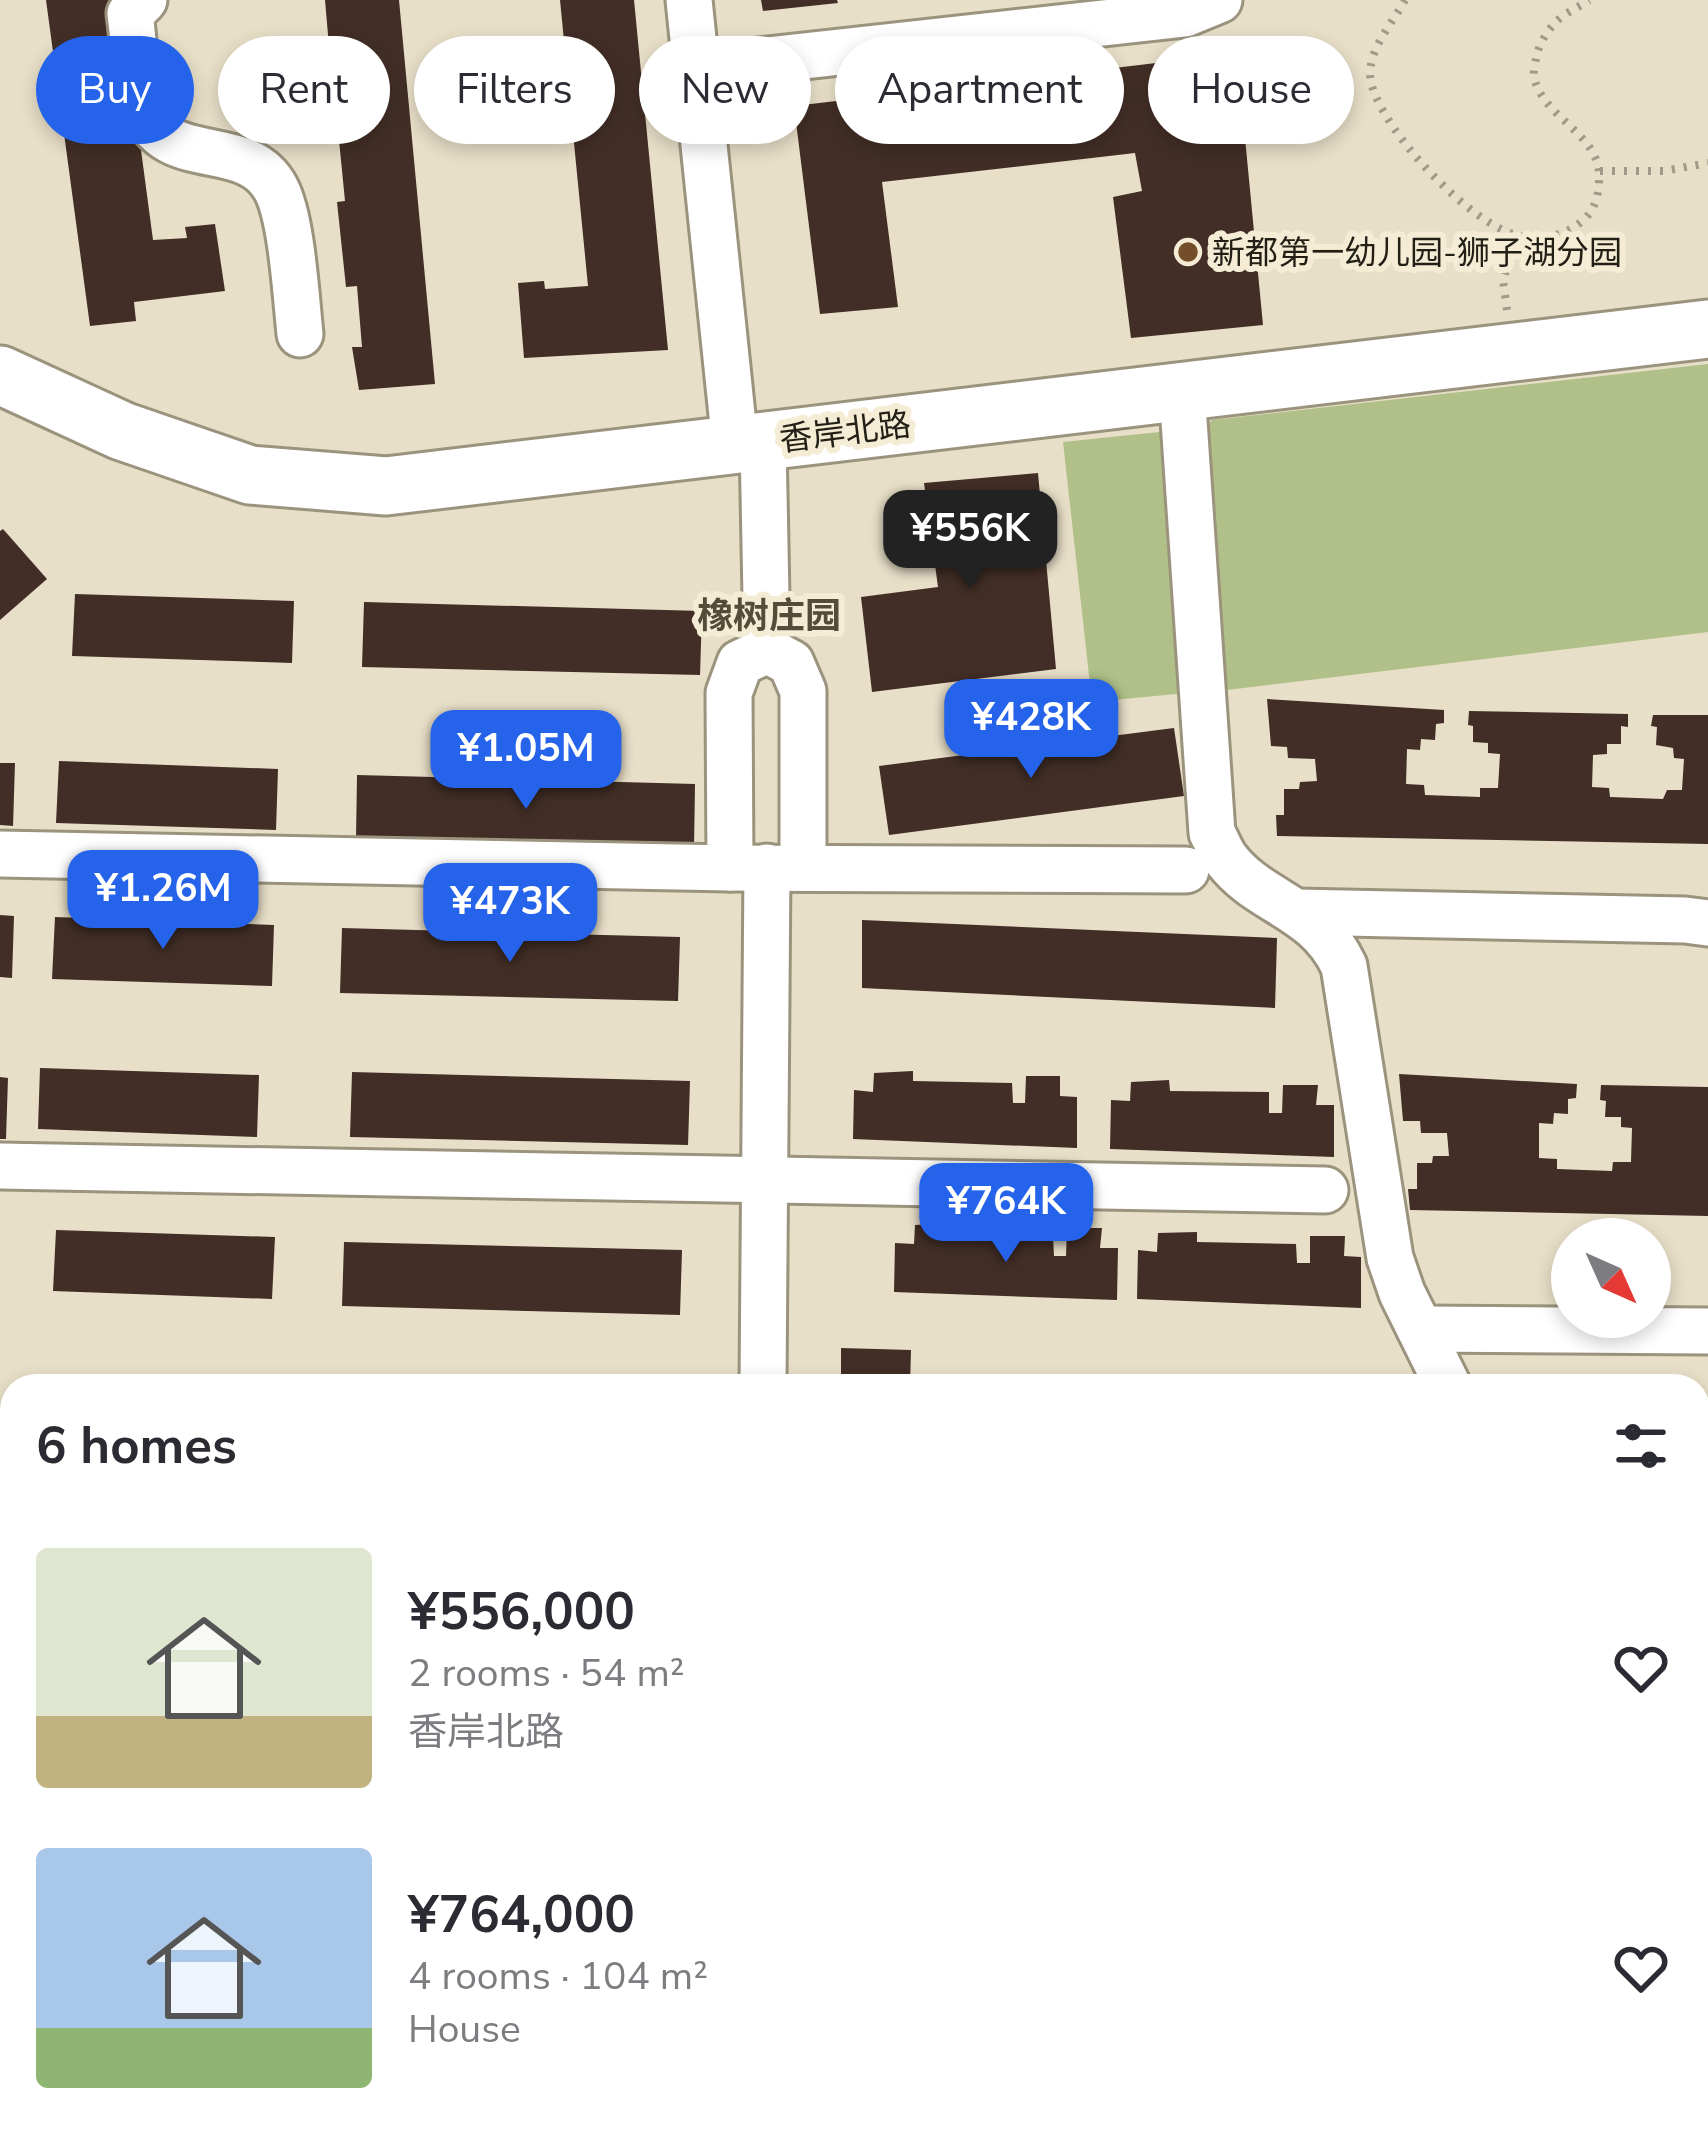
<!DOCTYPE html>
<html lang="en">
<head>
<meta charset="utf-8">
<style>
  :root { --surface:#fff; --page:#f7f7f7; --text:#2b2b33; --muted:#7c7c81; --accent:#2563eb }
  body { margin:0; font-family:"Nunito Sans","Noto Sans SC",sans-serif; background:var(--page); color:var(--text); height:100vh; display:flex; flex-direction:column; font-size:45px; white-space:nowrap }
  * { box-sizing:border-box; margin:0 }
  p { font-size:39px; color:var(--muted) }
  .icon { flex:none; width:66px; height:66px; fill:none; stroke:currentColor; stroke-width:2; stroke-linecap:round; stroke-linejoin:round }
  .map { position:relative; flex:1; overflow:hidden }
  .panel { position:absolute; left:0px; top:1374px; width:1710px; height:771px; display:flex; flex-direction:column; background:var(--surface); border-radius:36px 36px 0 0; box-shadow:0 6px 18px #0003 }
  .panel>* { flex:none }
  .guide { position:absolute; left:36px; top:36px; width:1638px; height:108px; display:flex; gap:24px }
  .needle { width:78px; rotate:135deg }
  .fabs { position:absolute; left:1551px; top:1218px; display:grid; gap:24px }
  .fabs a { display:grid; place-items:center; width:120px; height:120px; border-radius:50%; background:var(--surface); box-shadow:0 6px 18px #0003; font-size:60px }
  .price { position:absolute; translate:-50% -102px; padding:0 27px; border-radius:24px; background:var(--accent); color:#fff; font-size:39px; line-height:78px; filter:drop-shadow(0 3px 6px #0008) }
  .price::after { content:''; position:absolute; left:50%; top:72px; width:36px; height:27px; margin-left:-18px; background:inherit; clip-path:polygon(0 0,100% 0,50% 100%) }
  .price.selected { background:#222; color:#fff }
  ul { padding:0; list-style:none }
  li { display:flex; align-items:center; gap:36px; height:300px; padding:0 36px }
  li span { display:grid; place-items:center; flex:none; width:336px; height:240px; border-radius:12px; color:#555 }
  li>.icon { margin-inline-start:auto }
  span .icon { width:144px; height:144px; fill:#fffc; stroke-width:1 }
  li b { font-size:51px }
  h2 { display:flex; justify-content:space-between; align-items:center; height:144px; padding:0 36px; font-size:51px }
  .tag { padding:0 42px; border-radius:54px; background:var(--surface); box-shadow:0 6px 18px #0003; font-size:42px; line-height:108px }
  .tag.selected { background:var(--accent); color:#fff }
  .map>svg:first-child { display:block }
  .green { fill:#b0c088 }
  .building { fill:#422e26 }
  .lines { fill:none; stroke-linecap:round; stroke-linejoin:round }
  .minor-casing { stroke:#9b937d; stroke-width:51 }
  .tertiary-casing { stroke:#9b937d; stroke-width:63 }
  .path { stroke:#a19a88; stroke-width:8; stroke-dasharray:3 9; stroke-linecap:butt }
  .minor { stroke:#fff; stroke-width:45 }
  .tertiary { stroke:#fff; stroke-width:57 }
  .poi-dot { fill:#734e29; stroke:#f5ecd5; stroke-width:4.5 }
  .labels { text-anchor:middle; stroke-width:12; stroke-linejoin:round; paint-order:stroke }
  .poi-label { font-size:33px; fill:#221f16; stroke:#f5ecd5; text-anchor:start }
  .street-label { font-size:33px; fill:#221f16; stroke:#f5ecd5 }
  .neighbourhood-label { font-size:36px; font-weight:bold; fill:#534c38; stroke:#f5ecd5 }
</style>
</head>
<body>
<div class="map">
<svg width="1708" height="2144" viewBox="0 0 1708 2144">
  <rect width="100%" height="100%" fill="#e8dfc8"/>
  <g class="green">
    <polygon points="1708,364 1708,632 1219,691 1202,430 1212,420"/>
    <polygon points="1169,431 1187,693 1092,702 1063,442"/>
    <polygon points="1698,1651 1708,1652 1708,2144 0,2144 0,1723 12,1723 12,2133 1698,2133"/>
  </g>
  <g class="building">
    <polygon points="46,0 121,0 153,240 187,238 185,227 215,224 225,291 134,302 136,321 90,326"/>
    <polygon points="325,0 399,0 435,384 359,390 352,347 362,347 357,286 346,287 337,202 345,201 339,140 330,141 322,59 330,58"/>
    <polygon points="560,0 634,0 668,350 524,358 518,283 544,281 545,289 588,286"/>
    <polygon points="761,0 837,0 838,3 763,11"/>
    <polygon points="1156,63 1159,79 1238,65 1263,325 1131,338 1113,197 1142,191 1135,153 882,182 898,307 820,314 794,106"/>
    <polygon points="1038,473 1056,669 872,692 861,597 938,587 924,483"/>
    <polygon points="3,529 47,579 0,620 0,531"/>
    <polygon points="75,594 294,601 292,663 72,656"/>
    <polygon points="364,602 702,611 700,675 362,667"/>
    <polygon points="1267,699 1444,710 1444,723 1436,724 1435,740 1421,739 1420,750 1407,749 1406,784 1424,785 1425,795 1480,797 1480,788 1498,788 1500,754 1488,753 1488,743 1473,742 1473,726 1468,725 1469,711 1628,714 1628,727 1621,726 1621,744 1607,744 1607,754 1593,755 1592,787 1609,788 1610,797 1663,799 1667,790 1682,790 1684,759 1674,758 1673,748 1656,745 1657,727 1651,726 1653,715 1708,715 1708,844 1277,836 1276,815 1284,815 1284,789 1299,789 1300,782 1317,781 1315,759 1288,758 1287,747 1271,746"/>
    <polygon points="1174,728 1184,796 889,835 879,766"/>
    <polygon points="59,761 278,769 276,830 56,823"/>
    <polygon points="0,763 15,763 13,826 0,825"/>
    <polygon points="357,775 695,784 694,848 356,839"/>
    <polygon points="0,915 14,916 12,978 0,977"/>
    <polygon points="55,917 274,925 272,986 52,979"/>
    <polygon points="862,920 1277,938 1275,1008 862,988"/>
    <polygon points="342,928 680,937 678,1001 340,993"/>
    <polygon points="40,1068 259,1075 257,1137 38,1129"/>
    <polygon points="913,1071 913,1081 1012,1083 1013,1103 1025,1103 1026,1076 1060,1076 1060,1096 1077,1097 1077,1148 853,1139 854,1090 873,1092 874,1073"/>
    <polygon points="352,1072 690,1081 688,1145 350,1137"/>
    <polygon points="1399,1074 1577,1084 1576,1098 1568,1099 1568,1114 1554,1113 1553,1124 1539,1123 1539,1158 1557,1159 1557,1169 1612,1171 1613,1162 1631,1162 1632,1128 1621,1127 1621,1117 1605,1117 1606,1101 1600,1100 1601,1085 1708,1087 1708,1216 1410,1210 1408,1189 1417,1189 1417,1163 1432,1163 1433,1156 1449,1156 1447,1133 1421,1133 1420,1121 1403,1121"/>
    <polygon points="0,1077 8,1078 6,1139 0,1139"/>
    <polygon points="1169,1080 1170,1091 1269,1092 1269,1113 1282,1113 1283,1085 1318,1085 1316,1105 1334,1105 1334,1157 1110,1149 1111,1100 1130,1101 1131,1082"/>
    <polygon points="953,1223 954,1234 1053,1236 1054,1256 1066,1256 1067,1228 1102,1228 1100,1248 1118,1248 1117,1300 894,1292 895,1243 914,1244 915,1225"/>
    <polygon points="56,1230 275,1237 272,1299 53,1291"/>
    <polygon points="1197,1232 1197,1242 1296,1244 1297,1263 1310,1263 1310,1236 1345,1236 1344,1256 1361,1257 1361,1308 1137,1299 1138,1250 1157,1252 1158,1233"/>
    <polygon points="344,1242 682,1250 680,1315 342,1306"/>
    <polygon points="841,1348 911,1350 910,1386 841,1386"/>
    <polygon points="352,1374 677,1382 677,1386 352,1386"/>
    <polygon points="44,1380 116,1382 116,1386 44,1386"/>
    <polygon points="1698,1448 1708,1449 1707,1491 1698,1490"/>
    <polygon points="1698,1525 1708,1525 1708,1579 1698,1578"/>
    <rect x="2" y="1555" width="10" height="43"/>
  </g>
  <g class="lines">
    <defs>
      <g id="minor">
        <path d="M 144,0 L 130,14 C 134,41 135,81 143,106 C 164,173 247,133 276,189 C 292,219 296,298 300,334"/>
        <polyline points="689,0 735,444"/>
        <polyline points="696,68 1185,14 1219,0"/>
        <path d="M 1182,391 L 1212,833 C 1217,841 1220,851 1226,859 C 1260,904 1316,906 1344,966 L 1390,1258 L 1402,1293 L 1448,1386"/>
        <polyline points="763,441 767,650"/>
        <polyline points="767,650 791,663 803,691 803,868"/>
        <polyline points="0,854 730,868 1186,870"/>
        <polyline points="730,868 729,693 740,663 767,650"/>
        <polyline points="1296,912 1685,920 1708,923"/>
        <polyline points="0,1166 1325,1190"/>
        <polyline points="1420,1329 1708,1331"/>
        <polyline points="763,1386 767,867"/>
        <polyline points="0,1480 12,1481"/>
        <polyline points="1698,1615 1708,1615"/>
        <polyline points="1698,1941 1708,1941"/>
        <polyline points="1105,2144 1123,2133"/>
      </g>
      <polyline id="tertiary" points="0,375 122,431 250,475 386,486 1708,329"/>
    </defs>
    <use href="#minor" class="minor-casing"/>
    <use href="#tertiary" class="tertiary-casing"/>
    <g class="path">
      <path d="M 1405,0 C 1392,24 1365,53 1371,82 C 1382,131 1471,226 1520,236 C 1541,240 1564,236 1581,222 C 1594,212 1598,198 1599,182 C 1603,133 1543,120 1534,77 C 1533,74 1535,62 1536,59 C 1538,45 1548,29 1558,20 C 1567,12 1579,7 1589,0"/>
      <polyline points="1600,171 1664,171 1708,163"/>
      <polyline points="1507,310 1503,280 1517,236"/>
      <polyline points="0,1744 12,1744"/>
      <polyline points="1698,1789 1708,1788"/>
      <polyline points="0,2087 12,2098"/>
      <polyline points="48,2133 60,2144"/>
      <polyline points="701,2133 701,2144"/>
      <polyline points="476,2144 502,2133"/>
    </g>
    <use href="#minor" class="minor"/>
    <use href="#tertiary" class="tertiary"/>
  </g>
  <circle class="poi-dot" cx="1188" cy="252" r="12"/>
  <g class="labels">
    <g class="poi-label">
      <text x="1212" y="264">新都第一幼儿园-狮子湖分园</text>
    </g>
    <g class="street-label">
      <text transform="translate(845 431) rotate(-7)" y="12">香岸北路</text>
    </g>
    <g class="neighbourhood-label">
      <text x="769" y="628">橡树庄园</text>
    </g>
  </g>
</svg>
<div class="fabs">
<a><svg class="needle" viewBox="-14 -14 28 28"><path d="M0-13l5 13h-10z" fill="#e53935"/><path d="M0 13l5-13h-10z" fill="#7c7c81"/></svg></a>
</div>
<b class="price selected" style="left:970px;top:592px">¥556K</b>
<b class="price" style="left:1031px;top:781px">¥428K</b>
<b class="price" style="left:526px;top:812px">¥1.05M</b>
<b class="price" style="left:163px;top:952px">¥1.26M</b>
<b class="price" style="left:510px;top:965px">¥473K</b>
<b class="price" style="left:1006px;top:1265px">¥764K</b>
<div class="guide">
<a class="tag selected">Buy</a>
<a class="tag">Rent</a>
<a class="tag">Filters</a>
<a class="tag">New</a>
<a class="tag">Apartment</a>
<a class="tag">House</a>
</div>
<section class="panel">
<h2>6 homes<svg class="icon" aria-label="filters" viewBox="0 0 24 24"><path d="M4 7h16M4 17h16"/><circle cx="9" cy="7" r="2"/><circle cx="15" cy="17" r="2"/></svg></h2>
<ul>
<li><span style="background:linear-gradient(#dfe7d0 70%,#c2b280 0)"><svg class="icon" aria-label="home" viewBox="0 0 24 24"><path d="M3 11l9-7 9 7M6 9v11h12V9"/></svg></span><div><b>¥556,000</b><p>2 rooms · 54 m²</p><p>香岸北路</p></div><svg class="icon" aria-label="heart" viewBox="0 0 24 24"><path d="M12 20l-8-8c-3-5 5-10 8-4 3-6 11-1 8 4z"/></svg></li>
<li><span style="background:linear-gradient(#a9c7e8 75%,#8fb573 0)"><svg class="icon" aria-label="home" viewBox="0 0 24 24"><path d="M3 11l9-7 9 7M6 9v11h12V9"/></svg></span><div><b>¥764,000</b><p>4 rooms · 104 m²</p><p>House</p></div><svg class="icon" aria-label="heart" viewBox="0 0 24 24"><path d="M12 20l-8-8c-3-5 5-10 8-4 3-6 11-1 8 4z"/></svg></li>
</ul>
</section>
</div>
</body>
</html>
